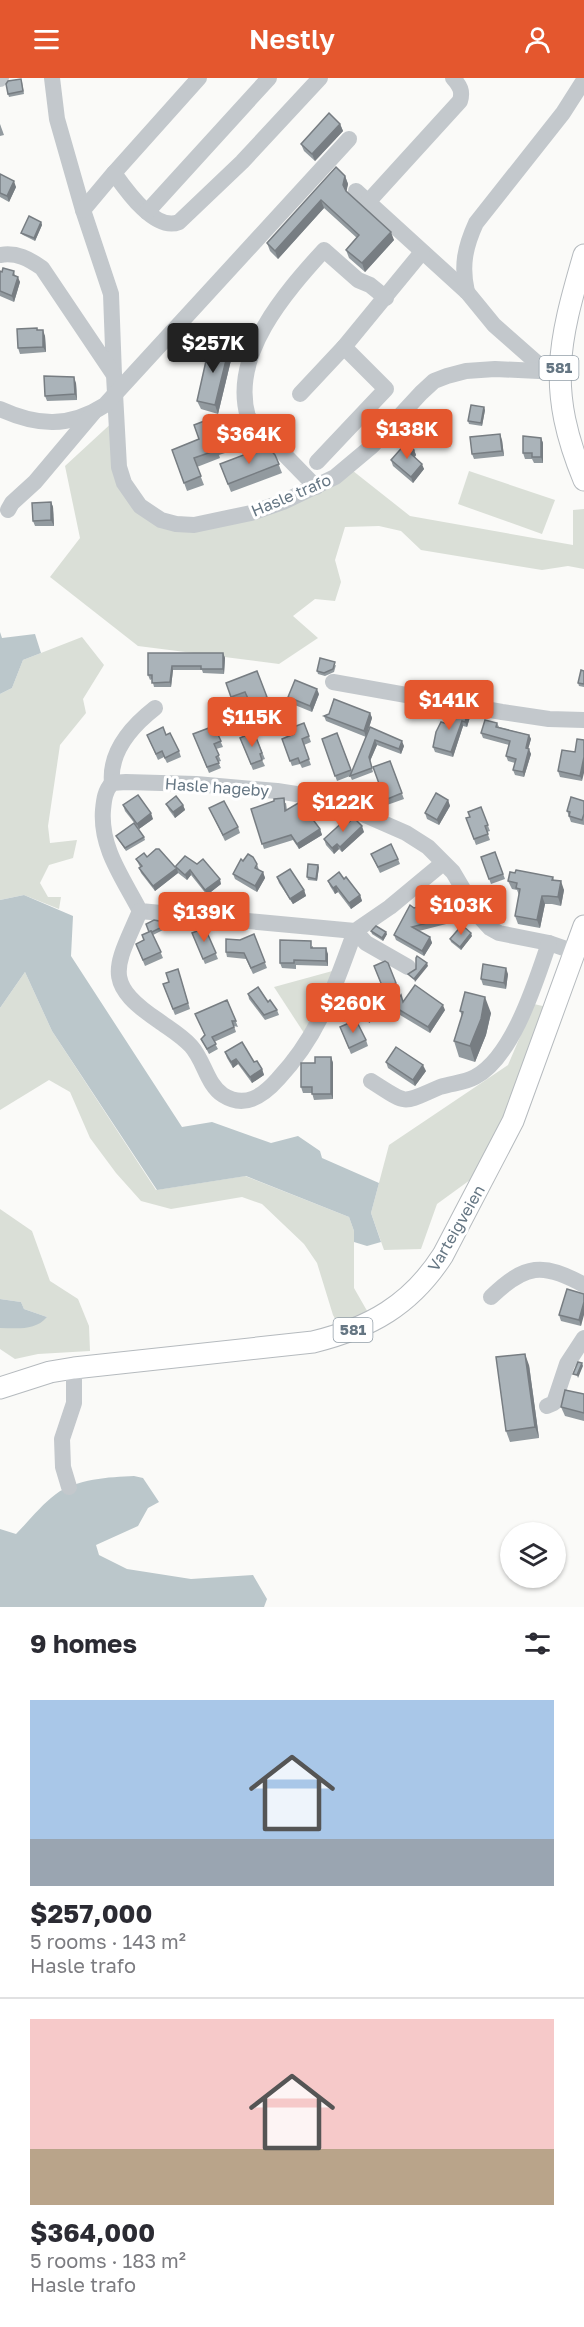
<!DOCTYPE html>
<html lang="en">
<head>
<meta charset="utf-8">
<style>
  :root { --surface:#fff; --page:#f2f2f3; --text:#2b2b33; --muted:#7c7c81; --line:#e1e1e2; --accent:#e4572e }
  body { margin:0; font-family:"Golos Text",sans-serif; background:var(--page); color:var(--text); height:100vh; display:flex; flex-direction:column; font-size:22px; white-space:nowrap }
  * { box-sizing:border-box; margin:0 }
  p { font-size:20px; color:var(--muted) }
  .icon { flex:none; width:33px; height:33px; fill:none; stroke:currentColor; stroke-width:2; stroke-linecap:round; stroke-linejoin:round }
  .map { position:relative; height:1529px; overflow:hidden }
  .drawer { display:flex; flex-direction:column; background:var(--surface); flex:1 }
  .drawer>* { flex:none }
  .fabs { position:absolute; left:500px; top:1444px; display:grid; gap:12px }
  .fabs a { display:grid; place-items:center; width:66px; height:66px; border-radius:50%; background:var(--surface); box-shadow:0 2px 4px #0004; font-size:30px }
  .price { position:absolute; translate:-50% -51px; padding:0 14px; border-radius:6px; background:var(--accent); color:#fff; font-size:20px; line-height:39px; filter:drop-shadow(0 2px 3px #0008) }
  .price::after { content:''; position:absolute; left:50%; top:36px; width:18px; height:14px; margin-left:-9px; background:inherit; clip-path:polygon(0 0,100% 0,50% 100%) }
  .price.on { background:#222; color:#fff }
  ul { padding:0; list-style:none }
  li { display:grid; align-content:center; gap:12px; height:318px; padding:0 30px }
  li+li { border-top:2px solid var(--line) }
  li span { display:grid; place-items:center; height:186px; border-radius:0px; color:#555 }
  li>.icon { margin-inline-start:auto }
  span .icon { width:108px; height:108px; fill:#fffc; stroke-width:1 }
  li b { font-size:26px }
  h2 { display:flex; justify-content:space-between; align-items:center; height:72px; padding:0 30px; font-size:26px }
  header { display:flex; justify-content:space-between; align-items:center; height:78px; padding:0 30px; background:var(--accent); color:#fff; font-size:27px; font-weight:600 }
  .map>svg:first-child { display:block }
  .green { fill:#dadfd7 }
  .water { fill:#bbc7cb }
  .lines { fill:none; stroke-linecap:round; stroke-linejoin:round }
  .major-casing { stroke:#b5babe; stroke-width:23 }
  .minor { stroke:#c3c8cc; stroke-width:16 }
  .major { stroke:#fff; stroke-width:21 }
  .wall { fill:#929a9f }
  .shaded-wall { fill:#777d82 }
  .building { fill:#aab3b9; stroke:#777d82; stroke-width:1.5 }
  .labels { text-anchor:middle; stroke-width:6; stroke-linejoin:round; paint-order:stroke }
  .shield { fill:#fff; stroke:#939fa8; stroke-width:1.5 }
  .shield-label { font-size:15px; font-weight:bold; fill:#657683 }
  .street-label { font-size:16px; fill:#657683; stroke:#fff }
</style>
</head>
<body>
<header><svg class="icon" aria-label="menu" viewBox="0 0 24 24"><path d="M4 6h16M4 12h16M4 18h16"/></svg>Nestly<svg class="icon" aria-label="person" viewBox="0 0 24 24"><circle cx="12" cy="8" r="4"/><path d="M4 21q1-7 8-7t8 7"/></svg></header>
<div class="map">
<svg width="584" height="1529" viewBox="0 0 584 1529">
  <rect width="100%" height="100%" fill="#fafaf8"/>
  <g class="green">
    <polygon points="116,341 119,389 150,436 218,442 348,389 410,438 573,467 573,432 584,431 584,491 568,488 542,492 421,472 401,453 379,448 345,449 335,482 341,504 335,523 315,521 293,538 318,560 279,586 138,568 50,499 80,460 65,388"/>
    <polygon points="469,393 555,422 542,456 458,426"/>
    <polygon points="82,559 104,587 83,621 86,635 60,667 48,748 50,765 77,762 73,780 49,787 40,805 48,819 61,819 59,831 24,817 0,822 0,616 12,610 23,582"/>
    <polygon points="336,892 304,955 274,909"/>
    <polygon points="25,894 52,953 156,1112 245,1098 349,1139 354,1153 354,1210 370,1238 340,1250 333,1237 317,1185 304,1166 262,1126 242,1119 171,1131 141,1123 116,1095 90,1060 70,1014 49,1002 0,1032 0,930"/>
    <polygon points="534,926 551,930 481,1094 437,1126 421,1171 384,1172 371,1135 389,1067 508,987"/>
    <polygon points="0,1131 32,1153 50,1203 78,1221 89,1248 90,1273 38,1276 15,1281 0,1271 0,1250 9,1250 47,1239 24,1231 21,1224 0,1221"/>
  </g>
  <g class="water">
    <polygon points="0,554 2,560 35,556 41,575 23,582 12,610 0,616"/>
    <polygon points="24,817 73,838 71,878 182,1049 212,1044 271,1065 298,1058 320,1073 322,1080 379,1105 371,1135 381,1164 367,1168 354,1164 354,1153 349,1139 246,1098 157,1112 52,953 25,894 0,930 0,822"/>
    <path d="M 0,1221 L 21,1224 L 24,1231 L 47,1239 C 35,1253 18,1250 0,1250 Z"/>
    <path d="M 134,1398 L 143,1400 L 159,1424 L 148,1430 L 138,1448 L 96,1467 L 99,1477 L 127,1491 L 191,1501 L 253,1497 L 267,1521 L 264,1529 L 0,1529 L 0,1451 L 16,1456 C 29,1443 41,1427 56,1416 C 76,1401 109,1399 134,1398 Z"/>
  </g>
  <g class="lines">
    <defs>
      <g id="major">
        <path d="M 584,177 C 558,266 547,312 584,402"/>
        <path d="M 0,1310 L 50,1294 L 74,1290 L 313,1264 C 370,1250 411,1227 443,1177 L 513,1043 L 584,848"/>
      </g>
    </defs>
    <use href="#major" class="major-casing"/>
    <g class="minor">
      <polyline points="52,0 57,41 83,132 111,216 114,297"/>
      <polyline points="0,1 1,0"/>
      <polyline points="114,95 199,0"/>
      <polyline points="356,113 467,214 494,247 545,292"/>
      <path d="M 368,124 L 460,23 C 463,13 460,8 453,0"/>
      <path d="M 83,132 L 114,95 C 126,112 155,154 179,144 L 242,84 L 320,0"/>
      <polyline points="147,134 269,0"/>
      <path d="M 0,177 C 17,174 29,181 42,190 L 114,297 L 119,389 L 124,405 L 140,428 L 161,442 L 176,446 L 194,447 L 251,435 L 283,424 L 335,399 L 372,368 L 421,315 L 434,303 L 447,298 L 466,293 L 495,291 L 559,294"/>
      <path d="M 467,214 C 461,188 465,169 476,145 L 563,35 L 584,2"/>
      <polyline points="300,316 344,269 422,174"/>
      <path d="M 0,331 C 37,348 69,350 105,327 L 349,61"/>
      <polyline points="317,384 386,311 344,269"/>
      <path d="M 316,409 L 248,339 C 230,277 285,215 324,172 L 358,202 L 370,207 L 386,220"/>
      <polyline points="8,432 12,425 35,404 94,334"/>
      <polyline points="333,604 502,634 549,641 584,642"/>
      <path d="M 112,705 C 109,674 132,648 155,630"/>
      <path d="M 443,785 L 390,829 L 355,853 L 140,833 C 123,800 100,770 103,732 C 104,721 105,713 112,705 L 126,704 L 196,706 L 277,713 L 309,718 L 358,734 L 406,755 L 428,769 L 453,794 L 479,838 L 490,850 L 499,855 L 549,865 L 575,874"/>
      <path d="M 140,833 C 116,889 101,904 159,943 C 170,951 182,958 191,968 C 204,982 207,1007 223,1017 C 245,1031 263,1018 278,1001 C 320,956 334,910 355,853 L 366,865 L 408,889"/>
      <path d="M 371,1003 C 409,1027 400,1026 440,1009 C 452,1005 464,1005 475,999 C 513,979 536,903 549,865"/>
      <path d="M 491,1219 C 525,1186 543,1184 584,1207"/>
      <polyline points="547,1328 554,1325 567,1286 584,1260"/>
      <polyline points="69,1409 63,1389 62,1361 74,1325 74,1290"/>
    </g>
    <use href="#major" class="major"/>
  </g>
  <g class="wall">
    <polygon points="22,4 24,16 9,19 8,16"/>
    <polygon points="0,46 4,57 0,58"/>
    <polygon points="340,46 343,53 315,83 304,73 301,66"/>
    <polygon points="0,96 16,109 9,124 0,119"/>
    <polygon points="345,98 348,106 346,113 394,162 365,194 349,180 346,172 357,160 324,130 278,181 270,173 267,165"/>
    <polygon points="41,144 42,147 35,163 23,157 21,155"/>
    <polygon points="0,193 14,193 15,198 20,204 14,224 0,218"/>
    <polygon points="37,250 38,252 45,258 46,274 20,276 18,270"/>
    <polygon points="229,270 232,278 218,336 201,331 197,323"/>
    <polygon points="76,305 77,322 47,323 45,318"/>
    <polygon points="485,332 482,348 469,346 468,343"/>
    <polygon points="212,340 225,375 219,377 220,380 197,389 204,407 187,413 172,372 199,361"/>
    <polygon points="414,350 437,353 439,356 430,366 415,353"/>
    <polygon points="541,360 543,365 543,385 534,385 532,381 525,381 523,375"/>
    <polygon points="502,362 504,378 474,381 472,376"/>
    <polygon points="414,372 416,377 415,379 424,391 413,405 393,388 391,382"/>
    <polygon points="275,377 282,395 231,414 220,386"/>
    <polygon points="51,424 53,429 54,448 35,448 33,443"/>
    <polygon points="148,575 223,575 225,580 224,596 203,595 202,592 173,592 171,609 154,609 152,601 150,602 148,597"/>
    <polygon points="336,587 334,594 325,598 318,596 317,593"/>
    <polygon points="257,593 269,624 252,631 247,620 234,625 226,605"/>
    <polygon points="584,593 584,609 579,608 578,605"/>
    <polygon points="319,616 312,634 290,625 288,619"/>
    <polygon points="370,635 372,640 366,659 326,643 324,638"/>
    <polygon points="470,639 467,649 463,648 453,679 435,674 433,669 448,646"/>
    <polygon points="304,645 311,664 304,667 311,687 302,690 300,686 292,688 282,661 294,656"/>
    <polygon points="497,645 499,649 529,657 531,661 528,671 531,676 524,699 515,697 513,692 515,685 508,683 506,678 509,667 483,660 481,655"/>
    <polygon points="214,648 223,669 216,671 221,683 218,684 221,690 209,695 193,656"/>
    <polygon points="370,649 404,668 401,676 377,667 370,683 373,694 352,702 350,698 337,703 322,661 337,655 352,694"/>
    <polygon points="254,654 265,681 262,682 265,688 253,692 240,660"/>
    <polygon points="147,657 179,673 181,679 167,685 164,679 158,682"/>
    <polygon points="575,674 582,703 560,699 558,693"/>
    <polygon points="390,683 404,721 387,727 373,689"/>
    <polygon points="448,722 450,728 439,747 427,741 425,735"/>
    <polygon points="584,723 584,747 571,744 567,733"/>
    <polygon points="286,725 287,732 320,751 322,757 299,771 293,762 264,771 251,731"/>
    <polygon points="166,726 183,727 185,732 175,740 169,732"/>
    <polygon points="123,727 153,741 139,751 125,733"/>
    <polygon points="481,729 490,753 487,754 490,762 476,767 466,740 470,739"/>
    <polygon points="209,730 238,749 240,755 225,763"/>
    <polygon points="349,744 364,754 342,774 339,771 334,776 326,767 324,761"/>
    <polygon points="116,758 144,759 145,762 126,773"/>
    <polygon points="495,774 505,801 491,806 481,779"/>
    <polygon points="371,776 398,781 400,786 380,795"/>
    <polygon points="185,778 221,806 207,817 191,797 187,802 178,795 155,813 141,795 139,790 140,789 136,781 147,779 175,789"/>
    <polygon points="243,783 257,786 259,792 263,794 265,800 257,814 235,801 233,796"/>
    <polygon points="319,789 317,803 308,802 307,799"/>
    <polygon points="515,795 553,799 554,802 564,812 561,828 552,826 545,826 540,850 518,846 515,838 519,817 517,812 512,811 508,803"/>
    <polygon points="277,799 304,812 306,818 293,826 279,805"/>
    <polygon points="344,801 360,817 362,823 351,831 338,814 335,816 330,808 328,803"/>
    <polygon points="450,826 454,844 419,853 430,859 432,865 424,878 396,862 394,857 414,830"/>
    <polygon points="159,843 163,852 153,857 163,880 145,888 136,866 144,862 149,854"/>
    <polygon points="205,850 218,881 205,886 192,855"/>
    <polygon points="371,853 387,856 383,863 372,856"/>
    <polygon points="254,856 267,890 253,896 246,881 227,879 226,874 240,862"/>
    <polygon points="472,858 461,872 451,864 450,861"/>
    <polygon points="313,868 313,870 328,876 328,888 296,887 296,891 282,890 280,885"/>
    <polygon points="388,885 398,911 385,916 374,888"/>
    <polygon points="178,891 190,931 175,937 163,906 169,904"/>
    <polygon points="508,896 506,911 483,907 481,901"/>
    <polygon points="248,916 268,924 277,932 279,937 265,942 249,921"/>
    <polygon points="227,922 238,949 234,948 236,954 214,964 218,971 209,976 201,961 204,957"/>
    <polygon points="403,924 445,932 430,955 395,934 393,928"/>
    <polygon points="460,933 491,935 486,957 475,984 459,979 454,963 462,938"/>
    <polygon points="340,949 366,962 368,968 351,976"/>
    <polygon points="225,974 254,984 262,991 264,997 252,1005 238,986 233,990 227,980"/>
    <polygon points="331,979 333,985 333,1021 314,1022 312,1015 303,1015 301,1009"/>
    <polygon points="386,984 426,993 415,1008 388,990"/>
    <polygon points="584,1216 581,1248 561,1243 559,1237"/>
    <polygon points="529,1287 539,1360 510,1364 506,1353"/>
    <polygon points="584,1316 584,1343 565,1338 561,1329"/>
  </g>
  <g class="shaded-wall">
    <polygon points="340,46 343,53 315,83 312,76"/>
    <polygon points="345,98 348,106 346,116 343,107"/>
    <polygon points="14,103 16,109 9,124 7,118"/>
    <polygon points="321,122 324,130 278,181 275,173"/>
    <polygon points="41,144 42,147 35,163 34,160"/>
    <polygon points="391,154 394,162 365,194 362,185"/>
    <polygon points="18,199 20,204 14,224 12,218"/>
    <polygon points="43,252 45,258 46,274 43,269"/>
    <polygon points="229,270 232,278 218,336 215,327"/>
    <polygon points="74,299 76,305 77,322 75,316"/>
    <polygon points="484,329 485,332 482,348 481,345"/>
    <polygon points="437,353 439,356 430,366 429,363"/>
    <polygon points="500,356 502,362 504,378 502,373"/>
    <polygon points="541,360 543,365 543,385 541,379"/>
    <polygon points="414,372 416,377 413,381 411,376"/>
    <polygon points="422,386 424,391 413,405 411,399"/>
    <polygon points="51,424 53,429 54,448 51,442"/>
    <polygon points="223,575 225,580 224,596 223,591"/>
    <polygon points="172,588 173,592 171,609 170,604"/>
    <polygon points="317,611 319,616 312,634 310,628"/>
    <polygon points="468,634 470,639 467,649 465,644"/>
    <polygon points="370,635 372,640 366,659 364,653"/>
    <polygon points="462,643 463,648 453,679 451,674"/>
    <polygon points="529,657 531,661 527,675 526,670"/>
    <polygon points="375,662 377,667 370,683 373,694 369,679"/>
    <polygon points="402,663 404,668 401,676 399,671"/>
    <polygon points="529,671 531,676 524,699 523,694"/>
    <polygon points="584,679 584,695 582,703 580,698"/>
    <polygon points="448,722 450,728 439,747 437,742"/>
    <polygon points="183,727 185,732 175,740 173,734"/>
    <polygon points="151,735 153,741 139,751 137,746"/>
    <polygon points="362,748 364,754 342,774 340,769"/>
    <polygon points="320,751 322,757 299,771 297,766"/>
    <polygon points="337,766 339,771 334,776 332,770"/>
    <polygon points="318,787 319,789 317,803 316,801"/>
    <polygon points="177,790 178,795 155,813 153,808"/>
    <polygon points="190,792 191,797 187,802 185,797"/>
    <polygon points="263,794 265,800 257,814 255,808"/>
    <polygon points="220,801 221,806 207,817 205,812"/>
    <polygon points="561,803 564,812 561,828 558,819"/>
    <polygon points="336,808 338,814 335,816 333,810"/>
    <polygon points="304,812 306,818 293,826 290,821"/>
    <polygon points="360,817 362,823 351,831 349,825"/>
    <polygon points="542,818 545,826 540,850 537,842"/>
    <polygon points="386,854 387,856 383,863 382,860"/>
    <polygon points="471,855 472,858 461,872 460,869"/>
    <polygon points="430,859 432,865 424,878 422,873"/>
    <polygon points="326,870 328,876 328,888 326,883"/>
    <polygon points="427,885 428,888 415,904 414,901"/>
    <polygon points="506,890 508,896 506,911 504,905"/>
    <polygon points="485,919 491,935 486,957 475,984 470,968"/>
    <polygon points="443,927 445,932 430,955 428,949"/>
    <polygon points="381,933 382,936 369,945 368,942"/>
    <polygon points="331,979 333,985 333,1021 331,1016"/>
    <polygon points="236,981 238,986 233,990 231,984"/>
    <polygon points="423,987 426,993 415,1008 413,1002"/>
    <polygon points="262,991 264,997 252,1005 250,999"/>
    <polygon points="584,1224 584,1237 581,1248 579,1242"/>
    <polygon points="525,1276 529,1287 539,1360 535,1349"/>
    <polygon points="582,1285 583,1288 578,1300 577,1297"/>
  </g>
  <g class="building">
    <polygon points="21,1 23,13 8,16 6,6 8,3"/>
    <polygon points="329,35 340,46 312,76 301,66"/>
    <polygon points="336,89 345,98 343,107 346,113 391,154 362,185 346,172 359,157 321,122 275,173 267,165"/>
    <polygon points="0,96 14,103 7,118 0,115"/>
    <polygon points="29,138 41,144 34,160 21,155"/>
    <polygon points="3,190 14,193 13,197 18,199 12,218 0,213 0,193 2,194"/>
    <polygon points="37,250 37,252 43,252 43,269 18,270 17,251"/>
    <polygon points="210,265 229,270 215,327 197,323"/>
    <polygon points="44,298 74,299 75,316 45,318"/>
    <polygon points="471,327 484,329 481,345 468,343"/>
    <polygon points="212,340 222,366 216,369 217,372 194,380 201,398 184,405 172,372 199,361 194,347"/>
    <polygon points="423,340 437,353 429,363 414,350"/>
    <polygon points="500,356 502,373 472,376 470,359"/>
    <polygon points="523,358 541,360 541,379 532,379 532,375 523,375"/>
    <polygon points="406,365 414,372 411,376 422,386 411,399 391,382"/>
    <polygon points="267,368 275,377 279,386 228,406 220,386"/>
    <polygon points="51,424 51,442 33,443 32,425"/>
    <polygon points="148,575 223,575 223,591 201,591 201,588 172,588 170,604 152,605 152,597 148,597"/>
    <polygon points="320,580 335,584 333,591 324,595 317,593"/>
    <polygon points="581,592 584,593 584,606 578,605"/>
    <polygon points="257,593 267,619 250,625 245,614 231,619 226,605"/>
    <polygon points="295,602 317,611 310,628 288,619"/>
    <polygon points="334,621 370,635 364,653 324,638 329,636"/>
    <polygon points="453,631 468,634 465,644 462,643 451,674 433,669 436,654 441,644 448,646"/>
    <polygon points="485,642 497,645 496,649 529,657 526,670 529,671 523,694 513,692 516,681 506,678 510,663 481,655"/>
    <polygon points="304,645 309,658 302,661 309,681 300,685 298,680 290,683 282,661 294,656 291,650"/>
    <polygon points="214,648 221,663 214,666 219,677 216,679 219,685 207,689 193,656"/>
    <polygon points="163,649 166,657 170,655 179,673 165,680 162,673 156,676 147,657"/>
    <polygon points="370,649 402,663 399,671 375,662 369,679 372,690 350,698"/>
    <polygon points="254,654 262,675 260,676 262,682 251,686 240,660"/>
    <polygon points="337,655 351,692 335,698 322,661"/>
    <polygon points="577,661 584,662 584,679 580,698 558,693 562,672 575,674"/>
    <polygon points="390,683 402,715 385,722 373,689"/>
    <polygon points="436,715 448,722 437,742 425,735"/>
    <polygon points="138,717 151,735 137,746 123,727"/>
    <polygon points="176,718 183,727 173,734 166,726"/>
    <polygon points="571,719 584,723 584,736 582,742 569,738 570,734 567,733"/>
    <polygon points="284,720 285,733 300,724 320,751 297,766 291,757 262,766 251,731 274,723 274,721"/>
    <polygon points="224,723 238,749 223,757 209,730"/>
    <polygon points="481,729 488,747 485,748 488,756 474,761 466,740 470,739 468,734"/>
    <polygon points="354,740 362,748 340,769 337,766 332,770 324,761 346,741 349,744"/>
    <polygon points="134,745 144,759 125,770 116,758"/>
    <polygon points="391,766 398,781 378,789 371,776"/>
    <polygon points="156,771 159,771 175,789 185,778 197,786 203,781 220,801 205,812 190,792 185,797 176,789 177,790 153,808 139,790 142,788 136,781 144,775 147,779"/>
    <polygon points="495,774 503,796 489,801 481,779"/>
    <polygon points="248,776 253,779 257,786 255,790 263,794 255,808 233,796 241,781 243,783"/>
    <polygon points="308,786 318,787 316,801 307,799"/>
    <polygon points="290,791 304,812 290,821 277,799"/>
    <polygon points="516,792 553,799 552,802 561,803 558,819 548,818 542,818 537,842 515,838 520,811 516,810 517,805 508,803 510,794 515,795"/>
    <polygon points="339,794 344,801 346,799 360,817 349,825 336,808 333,810 328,803"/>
    <polygon points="448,821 453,838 412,849 430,859 422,873 394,857 410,827 414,830"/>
    <polygon points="154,842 159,843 162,849 152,854 151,853 149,854 146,846"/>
    <polygon points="462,847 471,855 460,869 450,861"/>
    <polygon points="376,848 386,854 382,860 371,853"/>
    <polygon points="205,850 216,875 203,881 192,855"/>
    <polygon points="151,853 161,874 143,882 136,866 144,862 142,857"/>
    <polygon points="254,856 265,884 251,890 244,875 226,874 226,861 240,862"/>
    <polygon points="280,862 311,863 311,870 326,870 326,883 294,882 294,885 280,885"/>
    <polygon points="417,878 427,885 414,901 408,896 416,891 416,880"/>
    <polygon points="385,883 388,885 396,905 383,910 374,888"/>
    <polygon points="483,886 506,890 504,905 481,901"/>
    <polygon points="178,891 188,925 173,931 163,906 169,904 166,895"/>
    <polygon points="415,907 443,927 428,949 393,928 401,917 403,924"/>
    <polygon points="258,909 268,924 270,922 277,932 264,937 248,916"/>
    <polygon points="465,914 485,919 481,941 470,968 454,963 463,934 460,933"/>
    <polygon points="227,922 236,943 232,943 234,949 212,959 216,966 207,971 201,961 205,957 195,936"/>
    <polygon points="375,926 381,933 368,942 362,935"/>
    <polygon points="356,942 366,962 349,970 340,949"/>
    <polygon points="242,964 254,984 257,983 262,991 250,999 236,981 231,984 225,974"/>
    <polygon points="396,969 423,987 413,1002 386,984"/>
    <polygon points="315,979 331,979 331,1016 312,1016 312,1009 301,1009 301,985 315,985"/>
    <polygon points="567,1211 584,1216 584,1224 579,1242 559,1237"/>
    <polygon points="525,1276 535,1349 506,1353 496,1279"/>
    <polygon points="578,1284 582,1285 577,1297 573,1296"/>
    <polygon points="565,1312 584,1316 584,1335 561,1329"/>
  </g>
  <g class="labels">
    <g class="shield">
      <rect x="539.5" y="278" width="39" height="24" rx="4.5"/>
      <rect x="333.5" y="1240" width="39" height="24" rx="4.5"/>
    </g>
    <g class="shield-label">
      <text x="559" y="295">581</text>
      <text x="353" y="1257">581</text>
    </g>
    <g class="street-label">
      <text transform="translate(291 417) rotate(-23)" y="6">Hasle trafo</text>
      <text transform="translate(217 709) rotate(4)" y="6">Hasle hageby</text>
      <text transform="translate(456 1150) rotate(-60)" y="6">Varteigveien</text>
    </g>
  </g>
</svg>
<div class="fabs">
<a><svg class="icon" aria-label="layers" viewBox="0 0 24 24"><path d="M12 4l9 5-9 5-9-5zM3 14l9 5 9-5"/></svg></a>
</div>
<b class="price on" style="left:213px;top:296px">$257K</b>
<b class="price" style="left:407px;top:382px">$138K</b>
<b class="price" style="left:249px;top:387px">$364K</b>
<b class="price" style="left:449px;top:653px">$141K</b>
<b class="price" style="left:252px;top:670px">$115K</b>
<b class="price" style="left:343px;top:755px">$122K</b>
<b class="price" style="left:461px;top:858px">$103K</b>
<b class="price" style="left:204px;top:865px">$139K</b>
<b class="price" style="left:353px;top:956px">$260K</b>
</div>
<section class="drawer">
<h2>9 homes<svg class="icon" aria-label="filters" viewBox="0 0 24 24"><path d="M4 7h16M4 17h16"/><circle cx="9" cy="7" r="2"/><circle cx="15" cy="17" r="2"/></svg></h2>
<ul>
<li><span style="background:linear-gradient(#a9c7e8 75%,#9aa5b1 0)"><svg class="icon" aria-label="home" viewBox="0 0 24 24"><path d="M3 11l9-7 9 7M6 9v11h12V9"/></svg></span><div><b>$257,000</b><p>5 rooms · 143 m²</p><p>Hasle trafo</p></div></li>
<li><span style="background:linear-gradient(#f6c9c9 70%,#b9a48a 0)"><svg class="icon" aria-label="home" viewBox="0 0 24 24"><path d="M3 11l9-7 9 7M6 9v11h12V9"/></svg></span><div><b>$364,000</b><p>5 rooms · 183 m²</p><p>Hasle trafo</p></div></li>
</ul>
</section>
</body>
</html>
